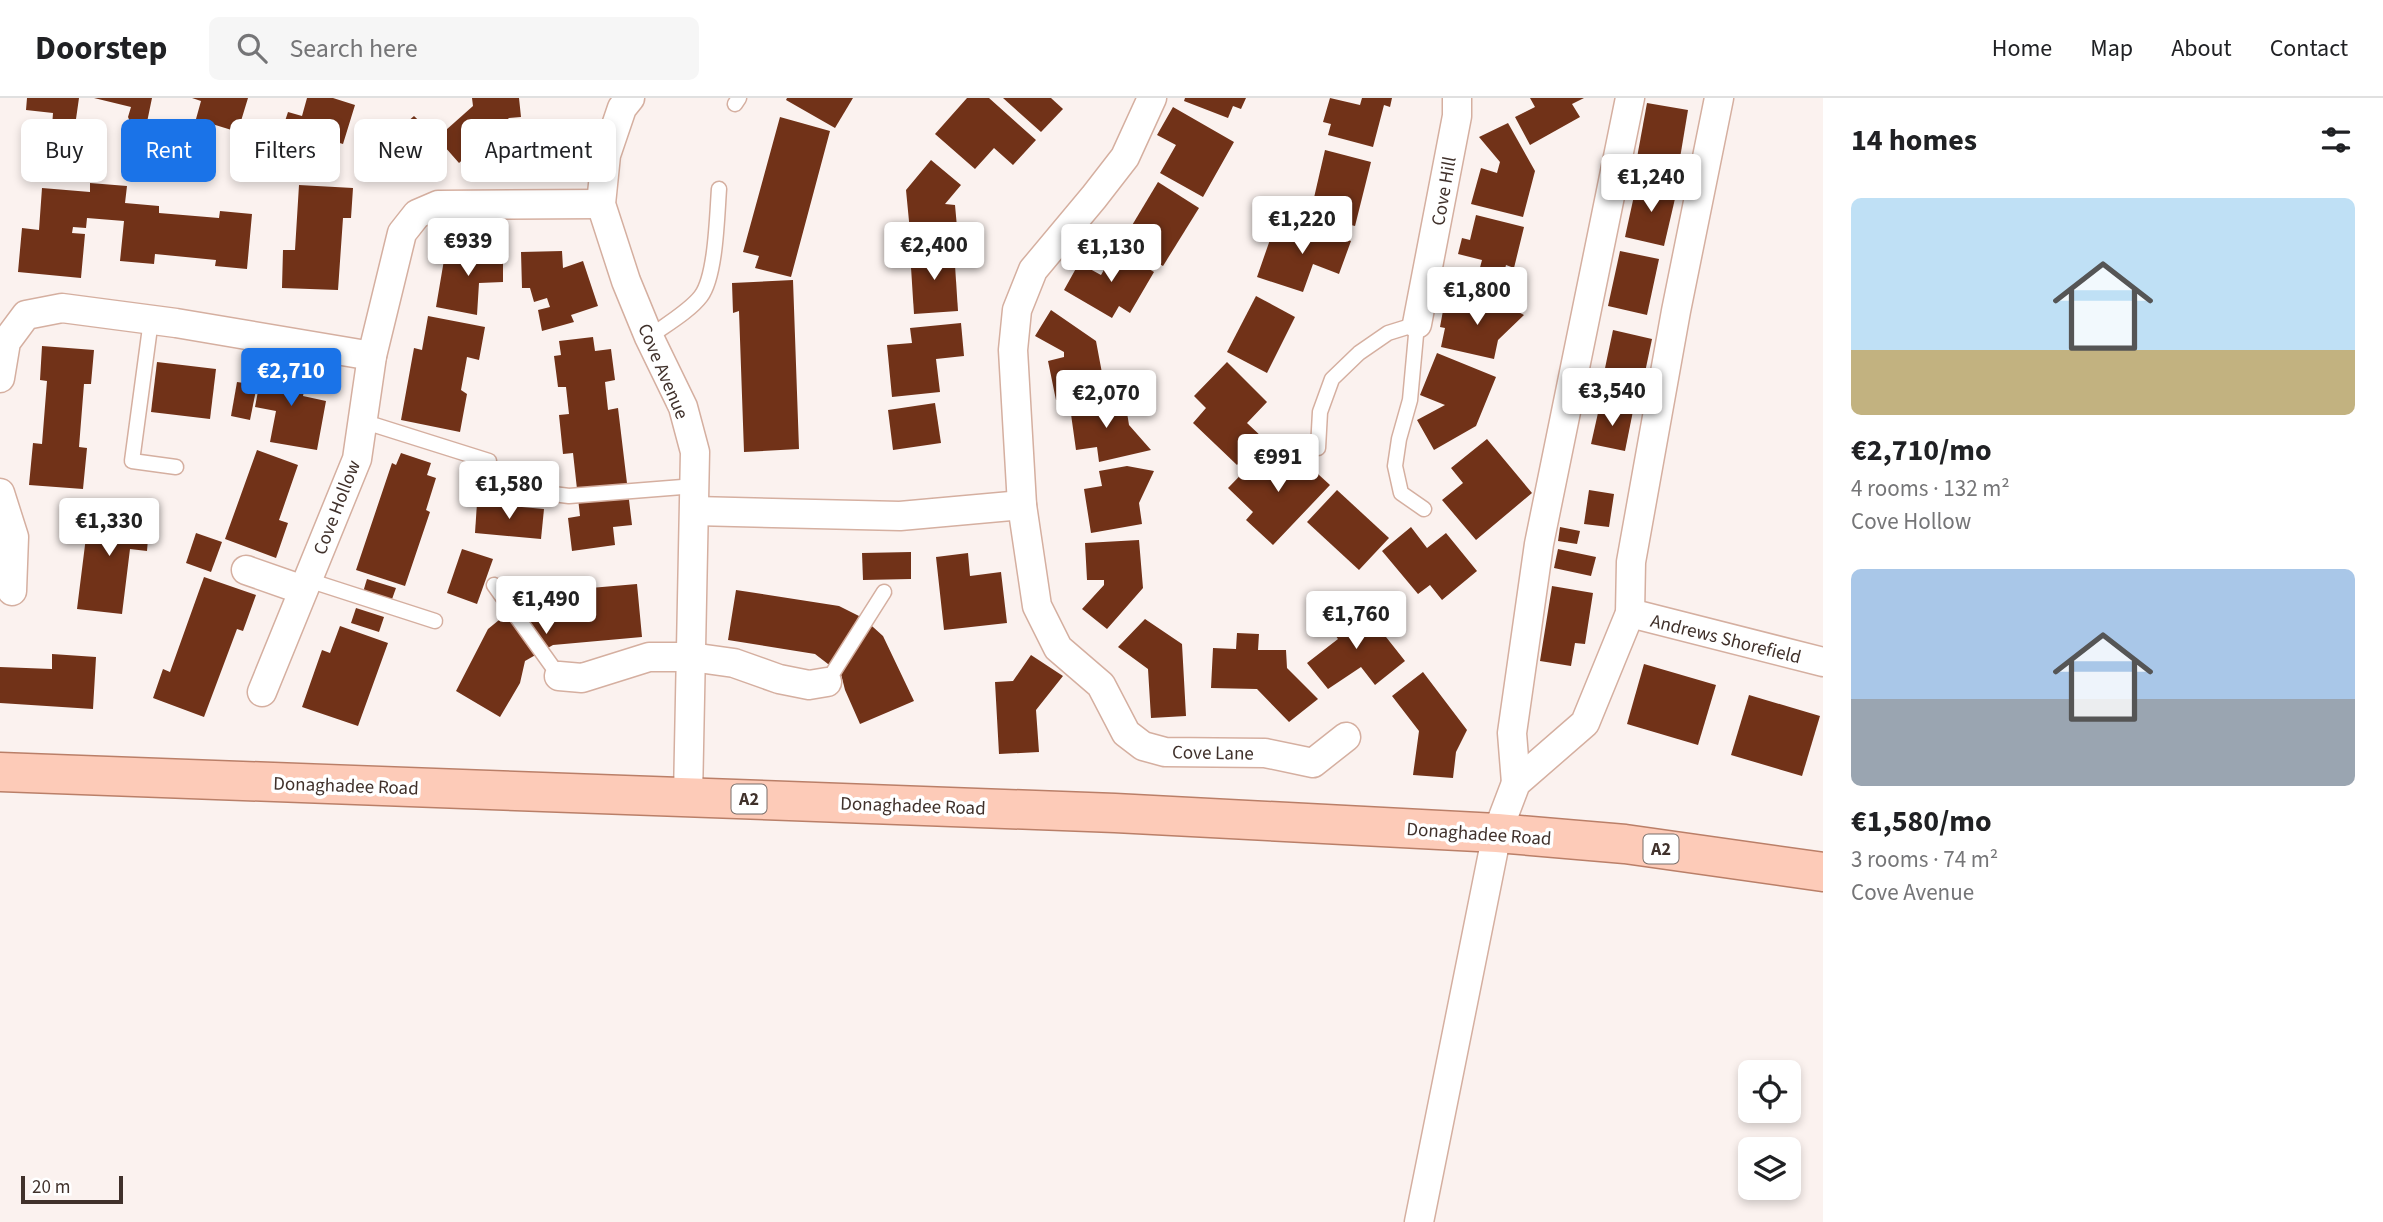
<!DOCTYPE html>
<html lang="en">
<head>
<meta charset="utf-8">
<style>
  :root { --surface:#fff; --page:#f6f6f6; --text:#202124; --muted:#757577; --line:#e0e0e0; --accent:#1a73e8 }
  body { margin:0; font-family:"Source Sans 3",sans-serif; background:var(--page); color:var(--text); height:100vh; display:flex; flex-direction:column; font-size:26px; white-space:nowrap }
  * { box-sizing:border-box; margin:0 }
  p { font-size:23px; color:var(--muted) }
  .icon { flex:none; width:38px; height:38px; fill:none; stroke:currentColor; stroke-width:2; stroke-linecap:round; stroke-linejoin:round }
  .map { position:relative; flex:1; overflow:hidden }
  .details { display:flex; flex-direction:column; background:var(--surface); width:560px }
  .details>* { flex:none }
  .banner { position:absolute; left:21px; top:21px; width:665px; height:63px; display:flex; gap:14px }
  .buttons { position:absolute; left:1738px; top:962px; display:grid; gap:14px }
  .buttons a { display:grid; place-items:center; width:63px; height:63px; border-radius:10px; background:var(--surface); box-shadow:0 4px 10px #0003; font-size:35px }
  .scale { position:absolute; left:21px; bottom:18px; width:102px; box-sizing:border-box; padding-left:7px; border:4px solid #40312b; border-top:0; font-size:19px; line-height:24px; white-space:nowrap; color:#40312b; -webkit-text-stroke:5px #fff; paint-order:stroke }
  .price { position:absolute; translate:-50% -60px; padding:0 16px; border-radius:7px; background:#fff; color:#222; font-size:23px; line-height:46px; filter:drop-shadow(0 2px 4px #0008) }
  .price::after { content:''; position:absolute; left:50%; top:42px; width:21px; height:16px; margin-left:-10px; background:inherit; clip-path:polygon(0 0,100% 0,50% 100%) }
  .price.selected { background:var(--accent); color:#fff }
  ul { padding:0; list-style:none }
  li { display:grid; align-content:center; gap:14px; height:371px; padding:0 28px }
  li span { display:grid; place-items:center; height:217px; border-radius:10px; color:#555 }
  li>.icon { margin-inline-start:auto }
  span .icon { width:126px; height:126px; fill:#fffc; stroke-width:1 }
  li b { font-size:30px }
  h2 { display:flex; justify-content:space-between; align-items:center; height:84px; padding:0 28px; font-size:30px }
  .pill { padding:0 24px; border-radius:10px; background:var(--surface); box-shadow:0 4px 10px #0003; font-size:24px; line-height:63px }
  .pill.selected { background:var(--accent); color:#fff }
  header { display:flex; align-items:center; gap:42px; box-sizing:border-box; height:98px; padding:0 35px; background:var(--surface); border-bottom:2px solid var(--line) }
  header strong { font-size:33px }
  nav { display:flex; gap:38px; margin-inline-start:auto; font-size:24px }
  .search { width:490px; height:63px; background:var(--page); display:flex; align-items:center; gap:18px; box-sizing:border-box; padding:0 24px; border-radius:10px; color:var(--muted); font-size:26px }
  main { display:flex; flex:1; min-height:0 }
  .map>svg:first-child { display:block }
  .building { fill:#713218 }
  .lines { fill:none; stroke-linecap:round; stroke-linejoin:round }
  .lane-casing { stroke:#d5afa0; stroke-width:17 }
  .street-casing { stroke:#d5afa0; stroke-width:31 }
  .primary-casing { stroke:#ba7f68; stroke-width:41 }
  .lane { stroke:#fff; stroke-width:14 }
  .street { stroke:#fff; stroke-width:28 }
  .primary { stroke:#fdcbb8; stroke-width:38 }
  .labels { text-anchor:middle; stroke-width:7; stroke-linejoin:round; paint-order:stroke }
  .shield { fill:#fff; stroke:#796f6b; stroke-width:2 }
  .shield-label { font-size:18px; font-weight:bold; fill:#40312b }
  .street-label { font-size:19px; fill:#40312b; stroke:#fff }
</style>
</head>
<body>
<header>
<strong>Doorstep</strong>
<div class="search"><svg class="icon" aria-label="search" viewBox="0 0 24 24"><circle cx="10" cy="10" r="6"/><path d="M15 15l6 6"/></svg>Search here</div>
<nav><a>Home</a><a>Map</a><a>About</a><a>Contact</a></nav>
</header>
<main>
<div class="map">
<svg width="1823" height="1124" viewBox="0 0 1823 1124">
  <rect width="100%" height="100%" fill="#fbf2ef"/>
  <g class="building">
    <polygon points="27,0 79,0 73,42 60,39 52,29 53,15 26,12"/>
    <polygon points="94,0 152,0 146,29 131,26 128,19 131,9"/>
    <polygon points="192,0 248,0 241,23 281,35 288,14 302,18 307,0 333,0 355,7 343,46 323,40 317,60 277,48 272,63 232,51 238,34 196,21 201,3"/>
    <polygon points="472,0 519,0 521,19 509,20 459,65 437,40 410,60 391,38 414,18 437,40 473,8"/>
    <polygon points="787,0 853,0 835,30 786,2"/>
    <polygon points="967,0 989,0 1036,42 1013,67 994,50 975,71 935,36"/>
    <polygon points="1003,0 1051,0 1063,11 1041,34"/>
    <polygon points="1185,0 1246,0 1241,11 1233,8 1228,20 1184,3"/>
    <polygon points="1330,0 1360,7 1362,0 1392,0 1390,9 1384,7 1373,49 1328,37 1331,26 1323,24"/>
    <polygon points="1530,0 1584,0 1572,6 1580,19 1530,47 1515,19 1535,9"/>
    <polygon points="1647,5 1688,12 1676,84 1634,76"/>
    <polygon points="1173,9 1234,44 1203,99 1160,75 1176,47 1157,37"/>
    <polygon points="780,19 830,33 791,179 755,170 759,158 743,154"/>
    <polygon points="1508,25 1535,73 1523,119 1471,106 1481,70 1497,75 1500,64 1479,39"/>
    <polygon points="1325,52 1371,64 1355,128 1310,117"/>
    <polygon points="931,62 961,87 945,106 955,107 958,140 911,144 906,92"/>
    <polygon points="1158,84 1199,110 1163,168 1122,144"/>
    <polygon points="1637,84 1677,92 1664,148 1625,139"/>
    <polygon points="90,85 127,88 125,105 159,108 159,115 219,120 220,113 252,116 247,171 215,168 216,162 155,156 154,166 120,163 124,123 87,120 86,130 73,129 72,135 85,136 81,180 18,174 22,130 39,132 42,90 90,94"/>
    <polygon points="299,87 353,90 351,120 343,120 338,192 282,190 283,152 295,152"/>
    <polygon points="1476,117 1524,129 1514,170 1506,167 1502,183 1478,177 1482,162 1458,156 1462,140 1470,142"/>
    <polygon points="1299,124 1351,143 1339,176 1313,166 1303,194 1257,179 1273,133 1294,139"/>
    <polygon points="503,150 503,184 479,185 477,217 436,209 444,162 457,152"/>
    <polygon points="1116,151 1154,174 1130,215 1119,208 1112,220 1064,192 1079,165 1101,177"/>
    <polygon points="954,152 958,213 914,216 910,154"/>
    <polygon points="562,153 563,170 583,163 598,208 571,217 574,224 542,233 538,212 550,209 547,200 534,204 530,190 522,190 521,154"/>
    <polygon points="1620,153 1659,161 1647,217 1608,208"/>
    <polygon points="793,182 799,351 744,354 739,213 733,215 732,185"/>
    <polygon points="1256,198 1295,219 1267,275 1227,254"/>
    <polygon points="1471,198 1499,204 1524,217 1498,242 1494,261 1441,249 1445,230 1440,229 1444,207 1469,212"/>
    <polygon points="1051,212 1096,243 1105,291 1056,302 1048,263 1064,259 1064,254 1035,238"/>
    <polygon points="428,218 485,229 479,262 467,259 461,292 467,296 460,334 401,322 414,250 422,252"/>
    <polygon points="961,225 964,258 936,261 940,294 892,299 887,247 912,245 910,230"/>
    <polygon points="1613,232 1652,241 1639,303 1600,294"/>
    <polygon points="593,239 595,253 611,251 615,282 605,284 608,312 618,310 632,427 613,429 615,447 572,453 568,420 580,418 573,355 563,356 559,317 569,316 566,289 558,289 554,258 561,257 559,243"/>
    <polygon points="42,248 94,252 91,286 84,286 79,349 87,350 83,391 29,387 33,345 42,346 47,283 40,282"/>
    <polygon points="1437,255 1496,279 1476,328 1434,352 1417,322 1445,307 1420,297"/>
    <polygon points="157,264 216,271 210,321 151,314"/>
    <polygon points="1227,264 1267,304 1247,325 1263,340 1237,367 1193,325 1206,310 1194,298"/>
    <polygon points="263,267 308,275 303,298 326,303 317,352 270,344 276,313 255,309"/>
    <polygon points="237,284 257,287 250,322 231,318"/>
    <polygon points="1125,302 1129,327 1151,352 1099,364 1097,349 1076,352 1070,309"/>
    <polygon points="935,305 941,345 893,352 888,312"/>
    <polygon points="1600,306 1633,313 1625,353 1591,346"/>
    <polygon points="1487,341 1532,395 1476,442 1442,402 1463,385 1451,370"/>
    <polygon points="257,352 298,367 279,422 288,425 276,460 225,441"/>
    <polygon points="1294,354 1330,387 1273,447 1246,422 1253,414 1228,390 1260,357 1277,372"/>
    <polygon points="401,355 431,365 427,377 436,380 426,412 430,414 405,488 356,472 392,365 396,367"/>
    <polygon points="1127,368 1154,373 1139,405 1142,426 1091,435 1084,391 1102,388 1099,373"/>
    <polygon points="1337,392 1389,440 1359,472 1307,424"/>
    <polygon points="1589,392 1614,396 1609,429 1584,426"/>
    <polygon points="477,405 544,411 541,441 475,435"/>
    <polygon points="90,407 135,413 133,427 149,429 147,453 130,451 122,516 77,511"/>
    <polygon points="1411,429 1427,450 1446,435 1477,473 1442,502 1430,487 1418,496 1382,453"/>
    <polygon points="1560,429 1580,433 1577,446 1558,443"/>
    <polygon points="196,435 222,444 211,474 186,465"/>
    <polygon points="1139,442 1143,490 1107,531 1082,511 1104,487 1104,482 1087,482 1085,445"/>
    <polygon points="462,451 493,461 477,506 447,495"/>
    <polygon points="1558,451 1596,459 1591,478 1554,470"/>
    <polygon points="911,454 911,481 863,482 862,455"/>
    <polygon points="968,455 970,478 1001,474 1007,525 944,532 936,459"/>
    <polygon points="204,479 256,497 243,533 237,531 204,619 153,600 163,571 170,574"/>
    <polygon points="367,481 396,490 391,504 363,494"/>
    <polygon points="637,486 642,539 553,547 525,563 520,585 500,619 456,593 488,531 532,495"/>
    <polygon points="1552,488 1593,495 1585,546 1575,545 1571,568 1540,563"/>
    <polygon points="736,492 839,508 863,520 883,538 914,603 860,626 845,592 841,576 815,556 728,542"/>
    <polygon points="1360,506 1405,563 1375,587 1361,569 1328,591 1307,565 1338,541 1330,530"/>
    <polygon points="356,510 384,519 379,534 351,525"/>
    <polygon points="1145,521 1182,546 1186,618 1151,620 1148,571 1118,549"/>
    <polygon points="340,528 388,545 358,628 302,609 322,552 330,555"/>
    <polygon points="1237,535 1259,536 1258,552 1286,552 1287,570 1318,601 1289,624 1257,591 1211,590 1213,550 1236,551"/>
    <polygon points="52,556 96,559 93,611 0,605 0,569 52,571"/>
    <polygon points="1031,557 1063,578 1036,612 1039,654 999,656 995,584 1013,583"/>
    <polygon points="1644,566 1716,587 1698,647 1627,626"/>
    <polygon points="1423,574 1467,632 1456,654 1453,680 1413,677 1419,633 1392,598"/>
    <polygon points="1749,597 1820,618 1802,678 1731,657"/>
  </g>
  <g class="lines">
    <defs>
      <g id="lane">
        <polyline points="735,6 739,0"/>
        <polyline points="151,222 132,363 176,369"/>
        <path d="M 649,239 C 664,228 690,213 701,198 C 716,178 717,117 719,91"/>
        <polyline points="362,323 489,363"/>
        <polyline points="1318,350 1320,314 1332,281 1359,255 1388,235 1417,226 1410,302 1399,341 1395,368 1401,395 1424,411"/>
        <polyline points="522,392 569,398 695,388"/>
        <polyline points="308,482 435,523"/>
        <polyline points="494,487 559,578"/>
        <polyline points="827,584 884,494"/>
      </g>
      <g id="street">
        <polyline points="630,0 622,10 606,57 601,106 626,183 649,239 683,309 695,354 688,699"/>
        <polyline points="1152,0 1125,59 1094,99 1033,172 1017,212 1013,252 1022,407 1037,508 1058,550 1101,587 1126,635 1143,648 1165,654 1265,655 1313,665 1346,639"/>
        <polyline points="1417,226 1457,18 1457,0"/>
        <polyline points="0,280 6,244 26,217 62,210 176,225 372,258"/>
        <polyline points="0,395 14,439 12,493"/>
        <polyline points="695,413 900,418 1022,407"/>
        <polyline points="246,472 303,492"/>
        <polyline points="1630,515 1823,564"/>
        <polyline points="559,578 582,580 649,559 691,559 734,565 779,581 809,587 827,584"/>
        <polyline points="262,594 357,361 372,258 402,135 417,116 438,107 601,106"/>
        <polyline points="1516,685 1512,635 1539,446 1630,0"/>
        <polyline points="1419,1124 1497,735 1516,685 1585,625 1630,515 1631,464 1676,213 1719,0"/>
      </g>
      <polyline id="primary" points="0,674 1115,715 1497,735 1625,746 1823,774"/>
    </defs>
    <use href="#lane" class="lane-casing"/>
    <use href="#street" class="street-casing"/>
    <use href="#primary" class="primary-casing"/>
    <use href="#lane" class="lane"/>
    <use href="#street" class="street"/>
    <use href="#primary" class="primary"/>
  </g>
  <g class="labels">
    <g class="shield">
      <rect x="731.5" y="686.5" width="35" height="29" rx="5"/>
      <rect x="1643.5" y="736.5" width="35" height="29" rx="5"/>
    </g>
    <g class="shield-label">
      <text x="749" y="707">A2</text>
      <text x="1661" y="757">A2</text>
    </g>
    <g class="street-label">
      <text transform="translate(1443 93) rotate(-80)" y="7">Cove Hill</text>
      <text transform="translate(664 273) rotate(67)" y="7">Cove Avenue</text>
      <text transform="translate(336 409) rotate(-69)" y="7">Cove Hollow</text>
      <text transform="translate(1726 540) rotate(14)" y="7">Andrews Shorefield</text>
      <text transform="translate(1213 654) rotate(1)" y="7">Cove Lane</text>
      <text transform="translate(346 687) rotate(2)" y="7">Donaghadee Road</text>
      <text transform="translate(913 707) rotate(2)" y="7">Donaghadee Road</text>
      <text transform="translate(1479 735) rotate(4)" y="7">Donaghadee Road</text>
    </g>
  </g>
</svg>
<div class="buttons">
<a><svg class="icon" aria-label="locate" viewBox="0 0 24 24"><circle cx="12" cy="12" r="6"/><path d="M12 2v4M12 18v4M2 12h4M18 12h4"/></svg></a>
<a><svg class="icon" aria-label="layers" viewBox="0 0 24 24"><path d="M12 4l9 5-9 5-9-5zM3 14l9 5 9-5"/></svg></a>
</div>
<div class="scale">20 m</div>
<b class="price" style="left:1651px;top:116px">€1,240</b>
<b class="price" style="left:1302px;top:158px">€1,220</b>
<b class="price" style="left:468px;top:180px">€939</b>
<b class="price" style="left:934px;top:184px">€2,400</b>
<b class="price" style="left:1111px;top:186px">€1,130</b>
<b class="price" style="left:1477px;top:229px">€1,800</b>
<b class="price selected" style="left:291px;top:310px">€2,710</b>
<b class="price" style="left:1612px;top:330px">€3,540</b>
<b class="price" style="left:1106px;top:332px">€2,070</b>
<b class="price" style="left:1278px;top:396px">€991</b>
<b class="price" style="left:509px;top:423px">€1,580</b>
<b class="price" style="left:109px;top:460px">€1,330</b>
<b class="price" style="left:546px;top:538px">€1,490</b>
<b class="price" style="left:1356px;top:553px">€1,760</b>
<div class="banner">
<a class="pill">Buy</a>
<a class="pill selected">Rent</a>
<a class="pill">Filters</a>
<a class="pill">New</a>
<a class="pill">Apartment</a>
</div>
</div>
<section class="details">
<h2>14 homes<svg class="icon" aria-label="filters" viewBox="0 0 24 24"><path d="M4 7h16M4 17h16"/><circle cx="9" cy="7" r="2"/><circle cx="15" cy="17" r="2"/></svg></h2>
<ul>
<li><span style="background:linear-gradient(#bfe0f5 70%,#c2b280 0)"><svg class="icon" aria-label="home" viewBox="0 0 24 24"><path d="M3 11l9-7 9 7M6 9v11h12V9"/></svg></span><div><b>€2,710/mo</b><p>4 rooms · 132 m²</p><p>Cove Hollow</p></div></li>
<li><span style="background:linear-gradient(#a9c7e8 60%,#9aa5b1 0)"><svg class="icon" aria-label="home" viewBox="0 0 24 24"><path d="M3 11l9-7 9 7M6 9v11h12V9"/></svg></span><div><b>€1,580/mo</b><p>3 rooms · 74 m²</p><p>Cove Avenue</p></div></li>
</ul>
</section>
</main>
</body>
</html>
